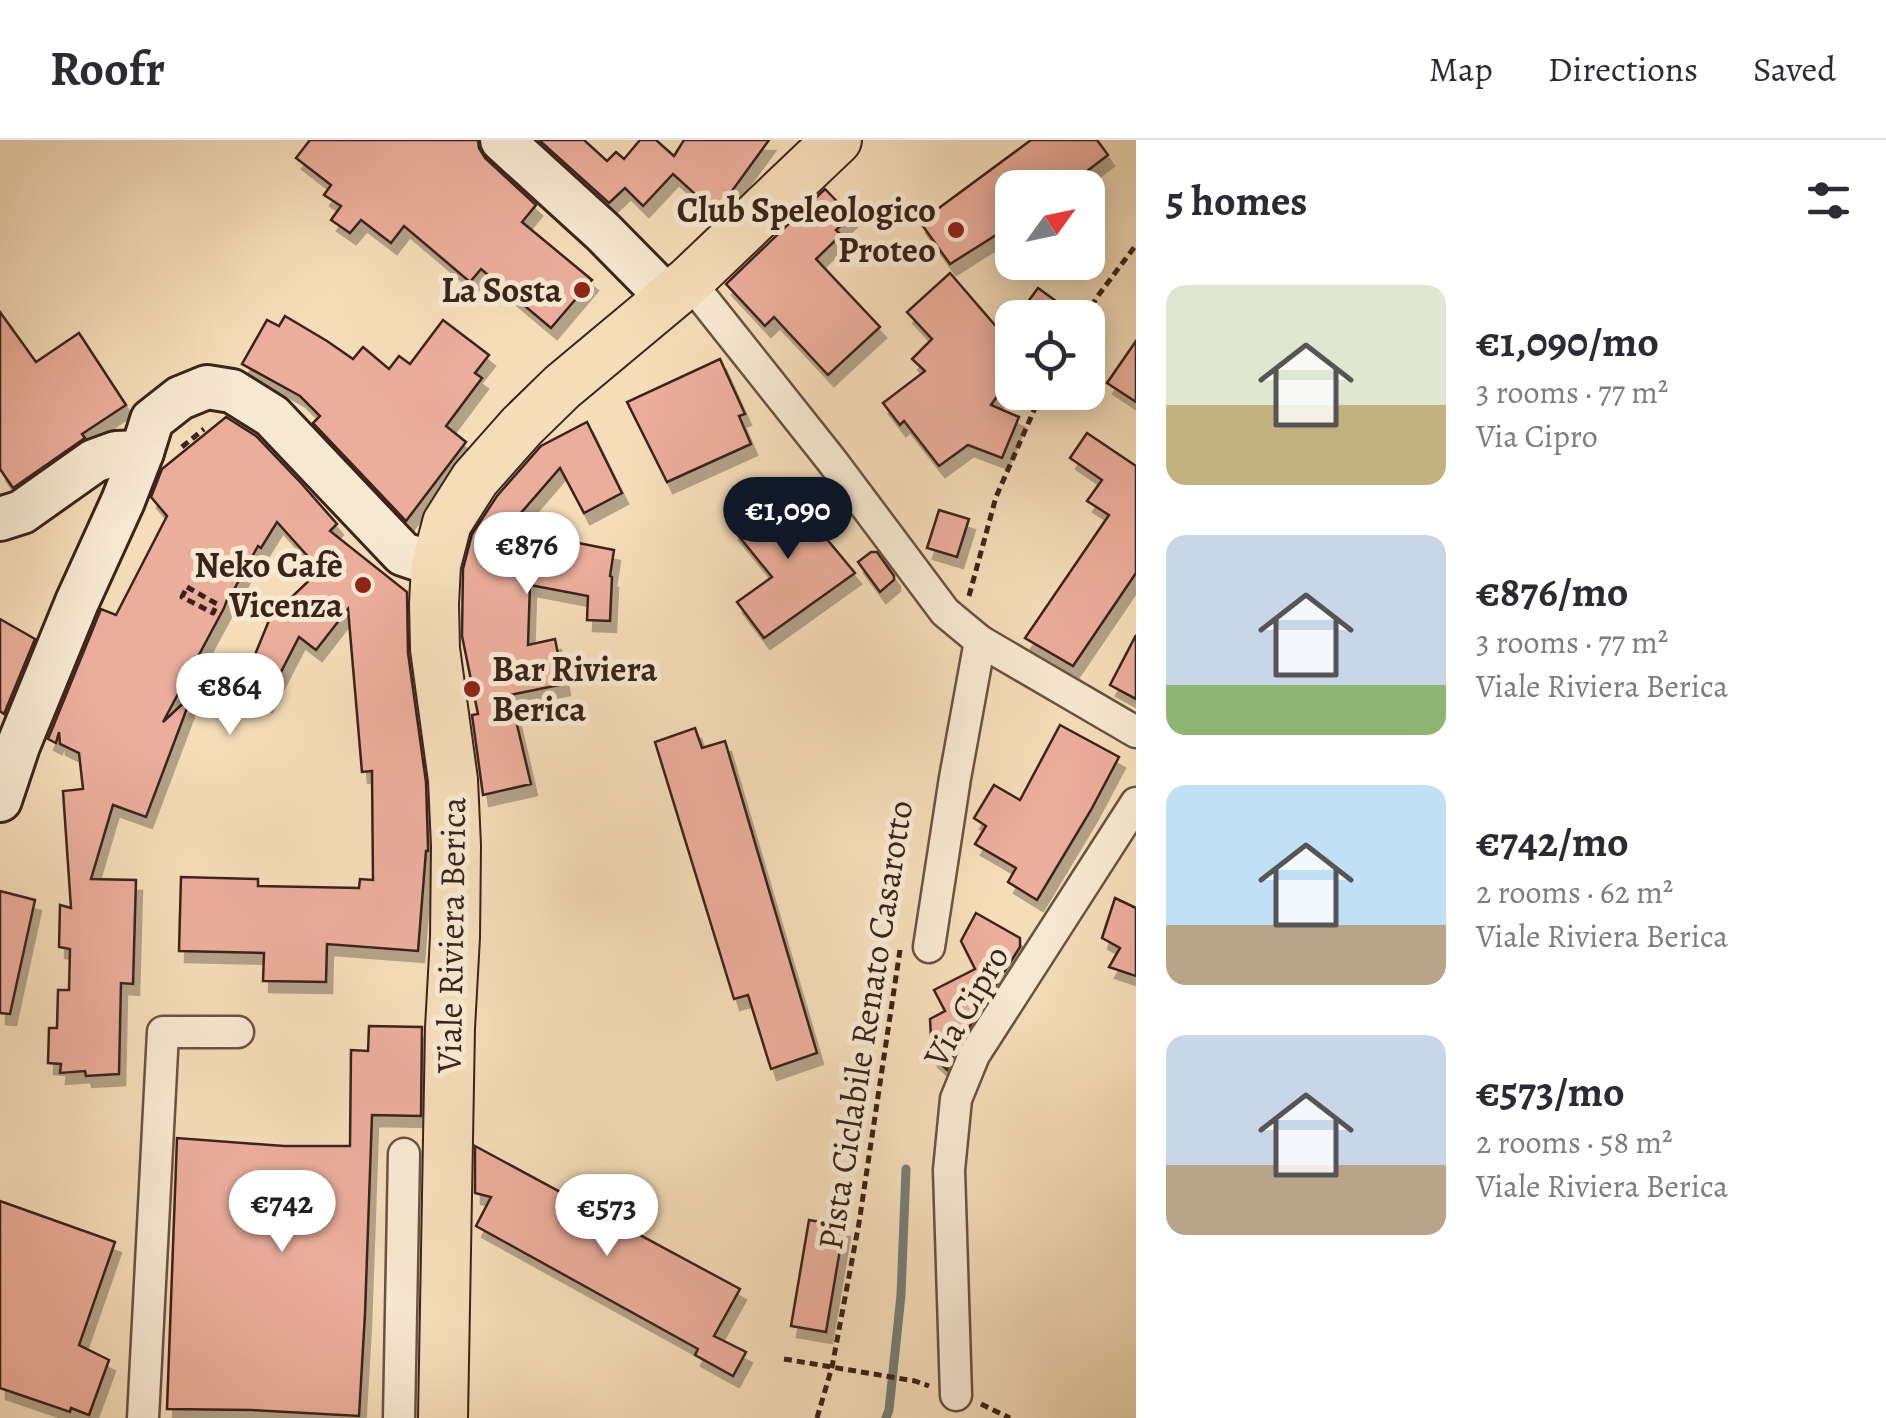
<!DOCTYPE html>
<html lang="en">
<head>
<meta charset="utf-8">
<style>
  :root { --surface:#fff; --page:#f7f7f7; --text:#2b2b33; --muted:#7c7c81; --line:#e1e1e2; --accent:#111827 }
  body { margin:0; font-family:Alegreya,serif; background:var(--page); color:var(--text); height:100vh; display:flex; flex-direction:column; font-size:38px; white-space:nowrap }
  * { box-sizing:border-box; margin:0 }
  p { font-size:32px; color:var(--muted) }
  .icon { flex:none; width:55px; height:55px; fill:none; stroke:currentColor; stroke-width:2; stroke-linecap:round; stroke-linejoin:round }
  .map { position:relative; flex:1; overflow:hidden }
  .details { display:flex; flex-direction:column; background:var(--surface); width:750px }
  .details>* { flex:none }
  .needle { width:65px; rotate:57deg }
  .controls { position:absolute; left:995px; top:30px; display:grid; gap:20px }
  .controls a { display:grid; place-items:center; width:110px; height:110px; border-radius:20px; background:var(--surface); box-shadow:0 5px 25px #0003; font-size:50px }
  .price { position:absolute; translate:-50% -85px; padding:0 22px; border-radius:35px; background:#fff; color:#222; font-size:32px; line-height:65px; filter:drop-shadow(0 2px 5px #0008) }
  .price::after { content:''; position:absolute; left:50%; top:60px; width:30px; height:22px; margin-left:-15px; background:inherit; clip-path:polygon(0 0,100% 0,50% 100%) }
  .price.active { background:var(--accent); color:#fff }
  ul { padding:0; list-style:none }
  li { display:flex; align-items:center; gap:30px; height:250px; padding:0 30px }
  li span { display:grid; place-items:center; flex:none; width:280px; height:200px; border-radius:20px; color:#555 }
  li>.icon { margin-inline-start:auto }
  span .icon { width:120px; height:120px; fill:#fffc; stroke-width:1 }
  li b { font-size:42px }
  h2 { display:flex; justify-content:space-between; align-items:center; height:120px; padding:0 30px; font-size:42px }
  header { display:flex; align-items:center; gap:60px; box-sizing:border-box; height:140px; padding:0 50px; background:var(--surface); border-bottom:2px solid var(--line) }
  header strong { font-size:48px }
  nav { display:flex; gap:55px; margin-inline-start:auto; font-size:35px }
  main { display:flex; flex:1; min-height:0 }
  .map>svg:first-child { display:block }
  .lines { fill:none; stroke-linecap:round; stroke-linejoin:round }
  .stream { stroke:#767e77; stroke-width:9 }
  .building { fill:#ecae9c; stroke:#3b231a; stroke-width:2.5; filter:url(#shadow) }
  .street-casing { stroke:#6a5242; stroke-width:35 }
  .secondary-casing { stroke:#3b231a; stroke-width:48 }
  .primary-casing { stroke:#3b231a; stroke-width:52 }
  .path { stroke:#3b231a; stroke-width:5; stroke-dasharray:8 5; stroke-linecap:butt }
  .street { stroke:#f8e9d2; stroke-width:30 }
  .secondary { stroke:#f8e9d2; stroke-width:42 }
  .primary { stroke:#f5ddb9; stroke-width:48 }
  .poi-dot { fill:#8f2418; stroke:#f8e9d2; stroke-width:4 }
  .labels { text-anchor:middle; stroke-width:10; stroke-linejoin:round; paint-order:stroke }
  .poi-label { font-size:35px; font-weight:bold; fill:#3b231a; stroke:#f8e9d2; text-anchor:end }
  .street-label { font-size:35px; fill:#3b231a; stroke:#f8e9d2 }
</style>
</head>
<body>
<header>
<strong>Roofr</strong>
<nav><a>Map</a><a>Directions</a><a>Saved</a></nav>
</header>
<main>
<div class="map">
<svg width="1136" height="1278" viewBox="0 0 1136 1278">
  <defs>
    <filter id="shadow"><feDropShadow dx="6" dy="11" stdDeviation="0" flood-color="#0004"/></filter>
  </defs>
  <rect width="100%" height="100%" fill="#f5ddb9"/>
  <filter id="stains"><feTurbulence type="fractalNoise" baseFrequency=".002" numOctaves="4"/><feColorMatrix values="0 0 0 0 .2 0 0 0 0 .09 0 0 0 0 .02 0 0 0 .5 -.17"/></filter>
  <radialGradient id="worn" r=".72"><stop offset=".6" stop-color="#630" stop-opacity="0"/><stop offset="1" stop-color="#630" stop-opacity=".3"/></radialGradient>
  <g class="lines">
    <polyline class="stream" points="886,1278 889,1270 901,1155 906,1029"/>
  </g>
  <g class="building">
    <polygon points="310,0 478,0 479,8 485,18 536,65 522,82 592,140 551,188 481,129 470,142 404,86 391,103 361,80 350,93 331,80 341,66 324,55 331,45 296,18"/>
    <polygon points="539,0 584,0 607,21 616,12 624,19 640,0 656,0 674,16 684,0 769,0 716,73 673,34 643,66 625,48 609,63"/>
    <polygon points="1031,0 1097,0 1108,15 1065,48 1012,48 1012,85 950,124 920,82"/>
    <polygon points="825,49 851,76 836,90 841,95 816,119 880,187 828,235 774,177 765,186 726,144"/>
    <polygon points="950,133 1012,205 1012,235 991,265 1019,277 1002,318 968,305 939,326 904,281 900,285 883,263 925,231 912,219 932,199 907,172"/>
    <polygon points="1038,148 1056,161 1045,178 1016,178"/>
    <polygon points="0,172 36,222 79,193 126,265 82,294 85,298 13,348 0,329"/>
    <polygon points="285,176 327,201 353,219 363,207 389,229 399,216 410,224 443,180 489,215 475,233 482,238 446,286 466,302 406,381 313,283 320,276 300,256 242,224 267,180 279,186"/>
    <polygon points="1136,201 1136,262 1107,243"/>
    <polygon points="720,219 745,274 739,276 751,304 667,342 627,262"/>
    <polygon points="226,277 256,296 301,343 337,384 330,391 407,452 408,513 426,642 428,706 428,711 426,711 418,811 327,804 326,842 263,841 264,813 179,811 181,737 258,739 258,746 359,748 360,739 373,740 372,631 362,632 348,469 316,510 299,497 266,561 241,549 270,478 320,430 277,382 261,408 258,406 232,453 230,452 224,468 163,582 192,555 146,677 113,665 91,739 136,740 133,844 121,843 119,934 86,936 85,931 60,933 61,924 48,923 49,888 57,888 58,850 69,850 70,809 59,807 60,765 71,768 63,651 83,649 79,613 60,604 59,592 56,603 48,599 101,469 116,475 167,376 151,357 162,329"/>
    <polygon points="587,282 622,353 584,373 560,328 507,389 614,410 610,436 612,437 610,481 587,480 588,456 530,445 528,505 555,499 564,544 510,555 531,644 483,655 472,575 478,574 462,496 463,429 472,394 497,356 541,306"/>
    <polygon points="1087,293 1136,326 1136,433 1073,526 1025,498 1109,375 1087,361 1102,340 1070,318"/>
    <polygon points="781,344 855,433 764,498 737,462 772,437 733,389 759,368 756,365"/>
    <polygon points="939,370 969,379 957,417 927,408"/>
    <polygon points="871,412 877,412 894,436 894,440 880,452 858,422"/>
    <polygon points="0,479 35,499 4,574 0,571"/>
    <polygon points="1136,495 1136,559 1110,545"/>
    <polygon points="1060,585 1119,617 1091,670 1037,760 1008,742 1016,728 975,704 986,686 974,678 994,645 1020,660"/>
    <polygon points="695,588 702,608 725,601 817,913 771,929 748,855 734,859 655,602"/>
    <polygon points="0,751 35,760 10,874 0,873"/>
    <polygon points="1115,758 1136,768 1136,836 1109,827 1120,808 1102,798"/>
    <polygon points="976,773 1020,798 1020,807 958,905 947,930 932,916 930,879 945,871 934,850 975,829 961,801"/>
    <polygon points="369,886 422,887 421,976 372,975 365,1174 359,1276 251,1270 167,1269 177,998 284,1006 350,1006 351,910 368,911"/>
    <polygon points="475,1006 740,1149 714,1196 746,1212 733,1236 695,1215 698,1209 476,1086 491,1057 475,1053"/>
    <polygon points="0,1061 115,1102 79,1205 109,1220 89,1275 71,1268 70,1272 0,1248"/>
    <polygon points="809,1080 844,1086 826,1192 791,1186"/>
  </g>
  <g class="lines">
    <defs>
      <g id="street">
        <polyline points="689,141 832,321 945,472 980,501 1136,592"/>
        <polyline points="929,807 955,638 980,501"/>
        <polyline points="956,1255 949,1030 956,959 974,915 1136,663"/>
        <polyline points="143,1278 163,892 238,892"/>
        <polyline points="399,1278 404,1014"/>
      </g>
      <g id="secondary">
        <polyline points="502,0 603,92 668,158"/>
        <polyline points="0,379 22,372 94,321 116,313 142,312"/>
        <polyline points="0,660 18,606 77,462 123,361 142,312 152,280 180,258 207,247 232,251 272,276 403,414 436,425"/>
      </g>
      <polyline id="primary" points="443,1278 450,888 455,797 456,706 453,640 435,509 434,464 436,425 447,383 475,339 522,286 562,247 689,141 837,0"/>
    </defs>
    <use href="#street" class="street-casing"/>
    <use href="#secondary" class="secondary-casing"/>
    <use href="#primary" class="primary-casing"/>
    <g class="path">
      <polyline points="1085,178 1097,157 1136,105"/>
      <polyline points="182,307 204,289"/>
      <polygon points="187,447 217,464 213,473 182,457"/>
      <polyline points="969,456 996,357 1042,252"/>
      <polyline points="784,1219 915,1241 929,1246"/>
      <polyline points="981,1264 1010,1278"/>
      <polyline points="817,1278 832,1227 859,1083 900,810"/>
    </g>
    <use href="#street" class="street"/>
    <use href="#secondary" class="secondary"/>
    <use href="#primary" class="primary"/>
  </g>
  <g class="poi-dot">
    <circle cx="956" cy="90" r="10"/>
    <circle cx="582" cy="150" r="10"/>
    <circle cx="363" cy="445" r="10"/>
    <circle cx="472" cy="549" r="10"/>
  </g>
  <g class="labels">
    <g class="poi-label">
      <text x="936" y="82">Club Speleologico<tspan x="936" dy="40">Proteo</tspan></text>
      <text x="562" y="162">La Sosta</text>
      <text x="343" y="437">Neko Cafè<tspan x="343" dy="40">Vicenza</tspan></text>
      <text x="492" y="541" text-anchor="start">Bar Riviera<tspan x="492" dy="40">Berica</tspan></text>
    </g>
    <g class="street-label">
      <text transform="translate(451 795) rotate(-89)" y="12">Viale Riviera Berica</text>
      <text transform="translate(966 866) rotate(-60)" y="12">Via Cipro</text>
      <text transform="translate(865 885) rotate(-81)" y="12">Pista Ciclabile Renato Casarotto</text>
    </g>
  </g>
  <rect width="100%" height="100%" filter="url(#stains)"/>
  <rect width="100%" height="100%" fill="url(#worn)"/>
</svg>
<div class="controls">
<a><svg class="needle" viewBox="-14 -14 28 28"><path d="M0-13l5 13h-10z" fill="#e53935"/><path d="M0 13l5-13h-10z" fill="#7c7c81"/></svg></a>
<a><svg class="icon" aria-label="locate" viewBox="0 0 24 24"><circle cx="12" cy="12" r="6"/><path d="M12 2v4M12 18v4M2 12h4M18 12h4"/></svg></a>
</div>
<b class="price active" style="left:788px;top:422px">€1,090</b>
<b class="price" style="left:527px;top:457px">€876</b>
<b class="price" style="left:230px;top:598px">€864</b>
<b class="price" style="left:282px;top:1115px">€742</b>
<b class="price" style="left:607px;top:1119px">€573</b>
</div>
<section class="details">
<h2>5 homes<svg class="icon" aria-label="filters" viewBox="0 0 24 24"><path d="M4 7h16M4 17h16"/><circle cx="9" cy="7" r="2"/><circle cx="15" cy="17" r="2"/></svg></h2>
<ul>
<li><span style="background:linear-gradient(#dfe7d0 60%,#c2b280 0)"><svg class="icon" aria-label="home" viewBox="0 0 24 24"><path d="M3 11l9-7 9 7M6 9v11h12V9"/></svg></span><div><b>€1,090/mo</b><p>3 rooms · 77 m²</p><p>Via Cipro</p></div></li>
<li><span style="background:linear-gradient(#c9d6e8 75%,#8fb573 0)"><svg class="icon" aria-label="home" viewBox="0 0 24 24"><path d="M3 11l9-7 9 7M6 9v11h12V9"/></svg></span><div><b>€876/mo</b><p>3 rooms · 77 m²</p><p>Viale Riviera Berica</p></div></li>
<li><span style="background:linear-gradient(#bfe0f5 70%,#b9a48a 0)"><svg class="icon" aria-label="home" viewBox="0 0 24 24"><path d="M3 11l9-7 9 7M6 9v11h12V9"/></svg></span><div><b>€742/mo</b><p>2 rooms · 62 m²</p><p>Viale Riviera Berica</p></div></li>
<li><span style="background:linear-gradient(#c9d6e8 65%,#b9a48a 0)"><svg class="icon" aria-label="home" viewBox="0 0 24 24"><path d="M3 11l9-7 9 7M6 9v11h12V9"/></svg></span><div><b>€573/mo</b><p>2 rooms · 58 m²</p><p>Viale Riviera Berica</p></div></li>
</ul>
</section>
</main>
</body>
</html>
